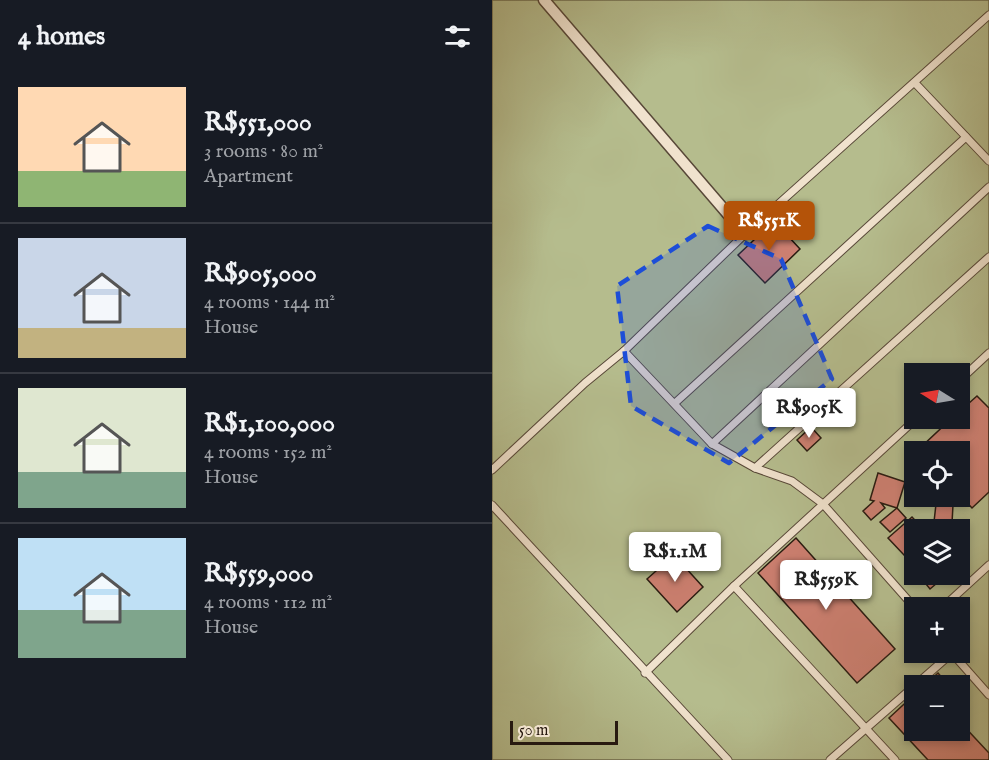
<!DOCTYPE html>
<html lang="en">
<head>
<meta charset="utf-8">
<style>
  :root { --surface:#171b24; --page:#242831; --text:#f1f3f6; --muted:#9ea1a6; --line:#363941; --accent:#b45309 }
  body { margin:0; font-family:"IM FELL English",serif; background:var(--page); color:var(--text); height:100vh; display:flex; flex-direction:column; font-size:22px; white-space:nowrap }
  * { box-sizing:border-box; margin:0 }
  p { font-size:20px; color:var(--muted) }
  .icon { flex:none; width:33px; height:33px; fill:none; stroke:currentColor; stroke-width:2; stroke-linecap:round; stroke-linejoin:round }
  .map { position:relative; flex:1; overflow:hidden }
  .sheet { display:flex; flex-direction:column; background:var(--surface); width:492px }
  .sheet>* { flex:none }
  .needle { width:39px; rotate:281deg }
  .tools { position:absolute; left:412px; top:363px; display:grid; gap:12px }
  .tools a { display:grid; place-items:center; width:66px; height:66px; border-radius:0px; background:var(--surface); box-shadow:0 3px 9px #0003; font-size:30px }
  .scale { position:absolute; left:18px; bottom:15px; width:108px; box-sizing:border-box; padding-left:6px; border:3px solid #281a10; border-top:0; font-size:16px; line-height:21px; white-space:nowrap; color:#281a10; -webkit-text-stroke:4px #f0e2cd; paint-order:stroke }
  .price { position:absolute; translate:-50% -51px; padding:0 14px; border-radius:6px; background:#fff; color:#222; font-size:20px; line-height:39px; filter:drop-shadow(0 2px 3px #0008) }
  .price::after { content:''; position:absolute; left:50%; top:36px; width:18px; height:14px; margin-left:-9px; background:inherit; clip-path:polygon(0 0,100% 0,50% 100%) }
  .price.current { background:var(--accent); color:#fff }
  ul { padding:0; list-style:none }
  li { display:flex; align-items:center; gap:18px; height:150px; padding:0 18px }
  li+li { border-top:2px solid var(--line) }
  li span { display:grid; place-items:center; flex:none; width:168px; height:120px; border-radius:0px; color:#555 }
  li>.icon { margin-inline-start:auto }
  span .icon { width:72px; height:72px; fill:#fffc; stroke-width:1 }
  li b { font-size:26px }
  h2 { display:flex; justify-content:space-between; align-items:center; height:72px; padding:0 18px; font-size:26px }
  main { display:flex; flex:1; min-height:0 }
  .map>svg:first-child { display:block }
  .green { fill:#b5bc8d; stroke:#6e6b4e; stroke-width:1.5; fill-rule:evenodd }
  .building { fill:#ce8072; stroke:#281a10; stroke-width:1.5 }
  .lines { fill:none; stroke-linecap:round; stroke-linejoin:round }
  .service-casing { stroke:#584838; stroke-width:9 }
  .pedestrian-casing { stroke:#584838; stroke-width:13 }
  .service { stroke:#f0e2cd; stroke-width:7 }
  .pedestrian { stroke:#f0e2cd; stroke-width:10 }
  .marked { fill:#1d4ed8; fill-opacity:0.2; stroke:#1d4ed8; stroke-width:4.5; stroke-dasharray:12 8; stroke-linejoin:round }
</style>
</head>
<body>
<main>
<section class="sheet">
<h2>4 homes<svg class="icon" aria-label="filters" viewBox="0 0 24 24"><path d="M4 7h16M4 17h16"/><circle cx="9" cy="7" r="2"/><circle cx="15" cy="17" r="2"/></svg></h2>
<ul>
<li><span style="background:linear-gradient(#ffd9b3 70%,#8fb573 0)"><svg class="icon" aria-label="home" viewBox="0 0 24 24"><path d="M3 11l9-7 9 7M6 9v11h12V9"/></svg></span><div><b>R$551,000</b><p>3 rooms · 80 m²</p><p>Apartment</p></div></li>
<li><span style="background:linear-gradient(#c9d6e8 75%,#c2b280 0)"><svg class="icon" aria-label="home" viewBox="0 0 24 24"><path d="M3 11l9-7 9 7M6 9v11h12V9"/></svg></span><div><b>R$905,000</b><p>4 rooms · 144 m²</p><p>House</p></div></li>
<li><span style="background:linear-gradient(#dfe7d0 70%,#7fa58c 0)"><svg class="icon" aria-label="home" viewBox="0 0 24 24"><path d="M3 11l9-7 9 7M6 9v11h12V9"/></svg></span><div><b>R$1,100,000</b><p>4 rooms · 152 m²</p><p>House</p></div></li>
<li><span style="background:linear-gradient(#bfe0f5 60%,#7fa58c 0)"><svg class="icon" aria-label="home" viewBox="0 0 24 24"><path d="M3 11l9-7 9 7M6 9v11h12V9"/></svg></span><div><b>R$559,000</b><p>4 rooms · 112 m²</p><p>House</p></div></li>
</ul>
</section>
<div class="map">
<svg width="497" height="760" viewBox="0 0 497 760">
  <rect width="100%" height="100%" fill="#e8d3b2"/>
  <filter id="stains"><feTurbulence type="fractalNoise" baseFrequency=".00333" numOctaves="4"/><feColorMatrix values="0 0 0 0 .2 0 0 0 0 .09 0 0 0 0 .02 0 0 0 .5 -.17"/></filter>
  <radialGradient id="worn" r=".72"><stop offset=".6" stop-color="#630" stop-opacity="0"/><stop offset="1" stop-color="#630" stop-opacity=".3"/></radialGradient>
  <path class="green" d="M 0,0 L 497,0 L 497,760 L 0,760 ZM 423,374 L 468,374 L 468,418 L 423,418 ZM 423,452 L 468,452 L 468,496 L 423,496 ZM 423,530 L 468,530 L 468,574 L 423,574 ZM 423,608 L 468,608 L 468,652 L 423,652 ZM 423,686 L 468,686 L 468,730 L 423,730 Z"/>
  <g class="building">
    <polygon points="282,221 308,249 273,283 246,255"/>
    <polygon points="485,396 497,408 497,492 480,508 468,495 468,452 427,449 460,418 468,418 468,411"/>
    <polygon points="319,427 329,438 315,451 305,440"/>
    <polygon points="386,473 413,482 405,508 389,503 393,508 379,520 371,511 382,501 378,500"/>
    <polygon points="444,504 461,505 460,523 442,522"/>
    <polygon points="405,508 414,518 398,532 388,522"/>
    <polygon points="420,517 432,530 423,530 423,545 412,555 396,538"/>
    <polygon points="304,538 403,649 365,683 266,573"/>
    <polygon points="182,555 211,587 185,612 155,579"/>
    <polygon points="426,574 448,574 451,578 438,589"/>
    <polygon points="446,673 457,686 432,686"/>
    <polygon points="423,694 423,730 468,730 468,722 497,753 497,760 436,760 397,718"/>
  </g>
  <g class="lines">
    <defs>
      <g id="service">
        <polyline points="423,83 497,161"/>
        <polyline points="132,351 220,444 263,468 300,481 331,504 423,608"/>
        <polyline points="468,380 497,353"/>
        <polyline points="183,403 474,137"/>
        <polyline points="220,444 497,187"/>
        <polyline points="263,468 497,257"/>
        <polyline points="0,470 93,383 132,351 253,234 497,15"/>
        <polyline points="0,505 236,760"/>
        <polyline points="242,586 403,760"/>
        <polyline points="450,608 497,565"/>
        <polyline points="459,652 497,695"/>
        <polyline points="153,673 242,586 425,418"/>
        <polyline points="338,760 460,653"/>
      </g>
      <polyline id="pedestrian" points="52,0 253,234"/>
    </defs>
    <use href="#service" class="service-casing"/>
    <use href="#pedestrian" class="pedestrian-casing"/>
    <use href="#service" class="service"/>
    <use href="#pedestrian" class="pedestrian"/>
  </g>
  <path class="marked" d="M 216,226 L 289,259 L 340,379 L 237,463 L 139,406 L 125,286 Z"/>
  <rect width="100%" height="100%" filter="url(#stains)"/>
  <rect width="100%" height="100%" fill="url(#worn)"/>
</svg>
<div class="tools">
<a><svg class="needle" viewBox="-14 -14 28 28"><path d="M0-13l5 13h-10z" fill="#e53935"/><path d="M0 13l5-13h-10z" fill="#9ea1a6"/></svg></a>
<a><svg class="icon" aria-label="locate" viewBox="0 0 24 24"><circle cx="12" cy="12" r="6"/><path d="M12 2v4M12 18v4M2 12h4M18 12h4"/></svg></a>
<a><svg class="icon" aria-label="layers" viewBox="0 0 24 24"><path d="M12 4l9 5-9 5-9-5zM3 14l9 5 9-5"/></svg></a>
<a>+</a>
<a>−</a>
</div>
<div class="scale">50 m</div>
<b class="price current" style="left:277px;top:252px">R$551K</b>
<b class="price" style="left:317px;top:439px">R$905K</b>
<b class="price" style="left:183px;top:583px">R$1.1M</b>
<b class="price" style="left:334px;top:611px">R$559K</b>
</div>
</main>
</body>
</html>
